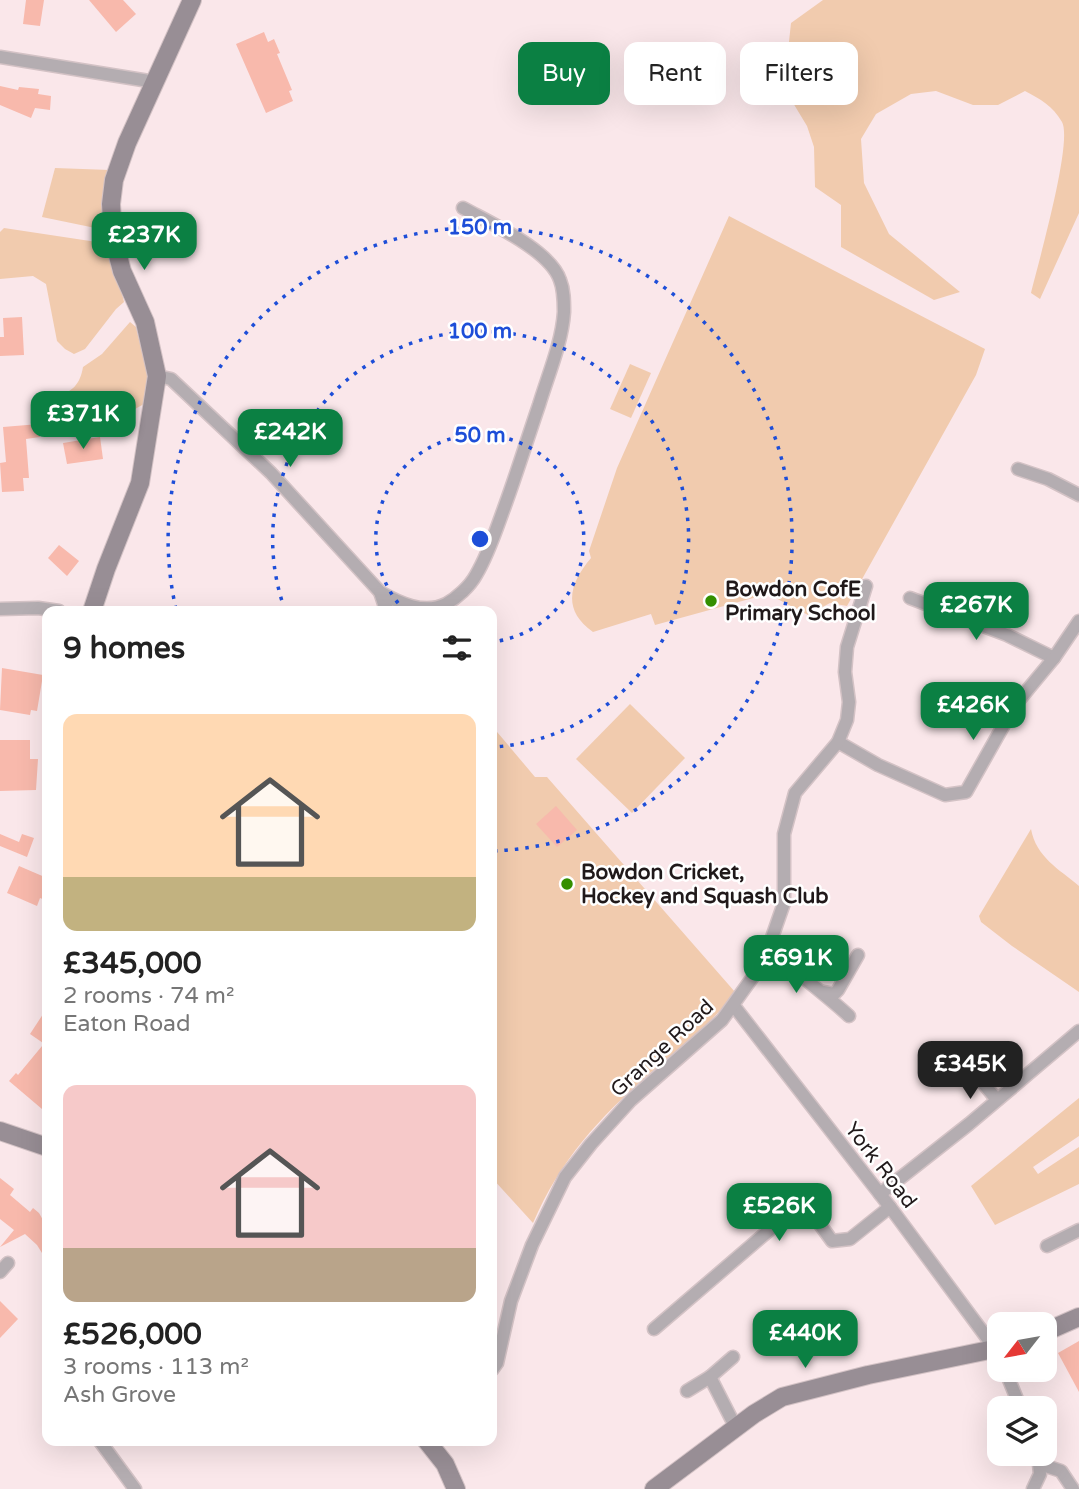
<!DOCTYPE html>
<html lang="en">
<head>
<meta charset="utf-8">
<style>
  :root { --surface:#fff; --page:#f6f6f6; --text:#222; --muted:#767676; --accent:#0b8043 }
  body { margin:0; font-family:"Varela Round",sans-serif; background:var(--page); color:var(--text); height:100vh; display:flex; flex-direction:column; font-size:26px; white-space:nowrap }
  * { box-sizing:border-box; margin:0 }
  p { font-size:23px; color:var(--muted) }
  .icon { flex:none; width:38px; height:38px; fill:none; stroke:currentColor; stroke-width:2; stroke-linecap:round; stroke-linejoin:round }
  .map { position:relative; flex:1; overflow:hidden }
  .sheet { position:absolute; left:42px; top:606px; width:455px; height:840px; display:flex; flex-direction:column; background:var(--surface); border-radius:14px; box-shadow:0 7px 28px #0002 }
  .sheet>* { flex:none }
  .hud { position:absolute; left:518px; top:42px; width:455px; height:63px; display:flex; gap:14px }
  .needle { width:46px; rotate:239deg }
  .buttons { position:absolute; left:987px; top:1312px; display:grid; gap:14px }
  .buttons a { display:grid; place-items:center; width:70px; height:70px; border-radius:14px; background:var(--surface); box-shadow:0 7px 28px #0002; font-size:35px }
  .price { position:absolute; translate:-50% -60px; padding:0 16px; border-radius:14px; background:var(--accent); color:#fff; font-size:23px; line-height:46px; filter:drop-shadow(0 2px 4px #0008) }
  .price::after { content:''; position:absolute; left:50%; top:42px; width:21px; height:16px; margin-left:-10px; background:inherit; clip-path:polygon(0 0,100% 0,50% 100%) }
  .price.on { background:#222; color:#fff }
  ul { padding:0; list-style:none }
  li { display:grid; align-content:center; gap:14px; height:371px; padding:0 21px }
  li span { display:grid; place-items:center; height:217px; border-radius:14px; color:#555 }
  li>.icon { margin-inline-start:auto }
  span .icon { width:126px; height:126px; fill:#fffc; stroke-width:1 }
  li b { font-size:30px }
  h2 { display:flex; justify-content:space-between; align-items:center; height:84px; padding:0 21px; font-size:30px }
  .pill { padding:0 24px; border-radius:14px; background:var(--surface); box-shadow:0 7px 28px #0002; font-size:24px; line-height:63px }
  .pill.on { background:var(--accent); color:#fff }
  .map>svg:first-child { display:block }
  .green { fill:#f1cbae }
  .building { fill:#f8b9ac }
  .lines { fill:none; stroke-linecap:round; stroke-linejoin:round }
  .street-casing { stroke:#d3c2c5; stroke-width:15 }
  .secondary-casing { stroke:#d3c2c5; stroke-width:20 }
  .street { stroke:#b4adb1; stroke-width:12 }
  .secondary { stroke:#988e95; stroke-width:18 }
  .ring { fill:none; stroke:#1d4ed8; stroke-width:3.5; stroke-dasharray:3.5 7 }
  .poi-dot { fill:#348f00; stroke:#fff; stroke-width:2.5 }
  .labels { text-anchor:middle; stroke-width:5; stroke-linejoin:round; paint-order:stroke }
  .poi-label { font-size:21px; font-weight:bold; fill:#20191a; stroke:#fff; text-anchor:start }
  .street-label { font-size:21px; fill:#20191a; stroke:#fff }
  .centre { fill:#1d4ed8; stroke:#fff; stroke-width:3.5 }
  .ring-label { font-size:21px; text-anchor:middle; font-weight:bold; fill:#1d4ed8; stroke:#fff; stroke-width:5; stroke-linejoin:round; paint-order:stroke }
</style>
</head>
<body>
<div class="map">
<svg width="1079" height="1489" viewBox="0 0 1079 1489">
  <rect width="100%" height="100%" fill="#fae7ea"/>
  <g class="green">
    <path d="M 823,0 L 1079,0 L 1079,213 L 1040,299 L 1031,293 C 1038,264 1073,142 1062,122 C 1053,106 1040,99 1025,91 L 998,105 L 973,105 L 936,91 L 911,94 L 876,114 L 861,139 L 864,183 L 889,234 L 960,292 L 934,300 L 841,247 L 841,205 L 815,187 L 814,147 L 807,126 L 784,88 L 791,23 Z"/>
    <polygon points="55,168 110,170 105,230 42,217"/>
    <path d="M 729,216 L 985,349 L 976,375 L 847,606 L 830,603 L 808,615 L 768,594 L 655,625 L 651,614 L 593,632 C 562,610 569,584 591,558 L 589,551 L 617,468 Z"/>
    <polygon points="4,228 110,244 124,302 116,309 85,349 74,354 65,349 57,341 46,284 33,276 0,279 0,232"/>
    <path d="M 130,322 L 136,327 C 142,357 155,374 144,404 L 135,409 L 70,415 L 56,410 L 55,397 C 72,392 80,385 83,367 L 102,354 Z"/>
    <polygon points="630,364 651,373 631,418 610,409"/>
    <polygon points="630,704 685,758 632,813 576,759"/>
    <path d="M 492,726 L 535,777 L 547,777 L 735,992 C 712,1024 680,1048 650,1073 C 599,1118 560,1160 533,1223 L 492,1178 Z"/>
    <path d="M 1031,829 C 1036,857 1059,869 1079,886 L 1079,992 L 1012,946 L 981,922 L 979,916 Z"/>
    <polygon points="1079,1098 1079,1136 1033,1167 1038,1174 1079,1147 1079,1184 995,1225 971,1186"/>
  </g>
  <g class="building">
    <polygon points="26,0 44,0 40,26 23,24"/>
    <polygon points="89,0 123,0 136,14 116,32"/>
    <polygon points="264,32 268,42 274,39 280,53 277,54 292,90 289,91 293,101 266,113 236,44"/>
    <polygon points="0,86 18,90 19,87 39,89 38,94 51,96 50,110 35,108 31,118 0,105"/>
    <polygon points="22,317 24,355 0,356 0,337 4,337 3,318"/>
    <polygon points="39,424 40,437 26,439 29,478 23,478 24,491 2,492 0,463 6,462 3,427"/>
    <polygon points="100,437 103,459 67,464 63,443"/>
    <polygon points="59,545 79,561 67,576 48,558"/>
    <polygon points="2,668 43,675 37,711 31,710 30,715 0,710"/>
    <polygon points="0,740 30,740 30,759 38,759 36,790 0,791"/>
    <polygon points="556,806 577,830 557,847 536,824"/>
    <polygon points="0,834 19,842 22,834 34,838 27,857 0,846"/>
    <polygon points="19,866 47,878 47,894 45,900 40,898 37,906 7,893"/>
    <polygon points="47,1008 47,1037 43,1043 30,1034"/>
    <polygon points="47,1040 47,1102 42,1109 9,1081 16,1073 18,1075"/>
    <polygon points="0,1178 14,1189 10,1195 30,1212 33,1208 39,1213 47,1227 47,1261 37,1245 25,1234 0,1247 14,1230 0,1219"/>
    <polygon points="0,1301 18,1319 0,1338"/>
    <polygon points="1079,1341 1079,1392 1058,1353"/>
  </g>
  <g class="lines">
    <defs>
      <g id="street">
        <polyline points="0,57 155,82"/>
        <polyline points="157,376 171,379 271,473 380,592 384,604 389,611"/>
        <polyline points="1018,469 1048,479 1079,495"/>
        <path d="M 380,592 C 399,603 424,615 446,604 C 457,598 470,586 476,575 C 488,555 495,533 503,511 C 516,476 527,440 539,405 C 548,375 562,343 564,312 C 564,301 564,290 560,280 C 550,250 490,223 463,208"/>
        <polyline points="910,598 1007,635 1054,658"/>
        <polyline points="0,609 38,608 59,611"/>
        <polyline points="838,742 878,765 945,795 966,792 1015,705 1054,658 1079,621"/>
        <path d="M 768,946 C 794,972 823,992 849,1016"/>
        <polyline points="823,992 834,994 838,990 858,955"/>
        <polyline points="734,1006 890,1207 999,1354"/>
        <polyline points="957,1051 997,1100"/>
        <polyline points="880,1194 969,1124 1079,1031"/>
        <polyline points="1047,1246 1079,1230"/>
        <polyline points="0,1272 8,1263"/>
        <polyline points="654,1329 780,1221 795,1212 811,1212 832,1241 850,1239 890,1207"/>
        <polyline points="492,1370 497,1363 511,1301 532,1245 565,1177 591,1144 631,1100 722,1020 755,974 767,952 784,903 784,834 795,793 838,742 847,720 849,702 845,672 847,647 866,586"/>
        <polyline points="1005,1370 1021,1409"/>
        <polyline points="710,1377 733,1357"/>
        <polyline points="687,1391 710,1377 736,1428"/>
        <polyline points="99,1440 135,1489"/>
        <polyline points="1040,1464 1061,1471 1073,1489"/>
        <polyline points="1033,1489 1040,1474 1038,1454"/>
      </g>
      <g id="secondary">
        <polyline points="92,611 106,569 140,483 157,376 145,322 122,271 113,237 111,204 114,180 127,143 192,0"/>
        <polyline points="0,1131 47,1147"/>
        <polyline points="1045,1332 1079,1317"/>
        <polyline points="426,1440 445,1464 456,1489"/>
        <polyline points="654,1489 754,1414 782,1397 868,1375 999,1348"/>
      </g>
    </defs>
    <use href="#street" class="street-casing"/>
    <use href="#secondary" class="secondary-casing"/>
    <use href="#street" class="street"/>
    <use href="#secondary" class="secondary"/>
  </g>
  <g class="ring">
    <path d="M405 611A104 104 0 1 1 492 642"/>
    <path d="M285 610A208 208 0 1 1 493 747"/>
    <path d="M176 609A312 312 0 1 1 494 851"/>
  </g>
  <g class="poi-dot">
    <circle cx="711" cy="601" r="7"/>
    <circle cx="567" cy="884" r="7"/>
  </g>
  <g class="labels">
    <g class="poi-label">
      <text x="725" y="596">Bowdon CofE<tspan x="725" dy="24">Primary School</tspan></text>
      <text x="581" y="879">Bowdon Cricket,<tspan x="581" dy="24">Hockey and Squash Club</tspan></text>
    </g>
    <g class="street-label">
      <text transform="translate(662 1048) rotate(-43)" y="7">Grange Road</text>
      <text transform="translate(881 1165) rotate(52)" y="7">York Road</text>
    </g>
  </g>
  <circle cx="480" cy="539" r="10" class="centre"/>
  <g class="ring-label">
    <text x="480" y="234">150 m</text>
    <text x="480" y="338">100 m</text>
    <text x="480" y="442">50 m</text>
  </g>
</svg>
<div class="buttons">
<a><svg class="needle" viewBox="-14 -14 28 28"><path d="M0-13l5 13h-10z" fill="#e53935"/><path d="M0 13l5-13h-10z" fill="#767676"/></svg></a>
<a><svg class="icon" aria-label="layers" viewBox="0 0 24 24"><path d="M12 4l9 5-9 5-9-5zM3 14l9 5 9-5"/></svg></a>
</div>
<b class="price" style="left:144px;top:272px">£237K</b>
<b class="price" style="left:83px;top:451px">£371K</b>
<b class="price" style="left:290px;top:469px">£242K</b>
<b class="price" style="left:976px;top:642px">£267K</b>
<b class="price" style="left:973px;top:742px">£426K</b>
<b class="price" style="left:796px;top:995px">£691K</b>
<b class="price on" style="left:970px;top:1101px">£345K</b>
<b class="price" style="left:779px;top:1243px">£526K</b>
<b class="price" style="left:805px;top:1370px">£440K</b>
<div class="hud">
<a class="pill on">Buy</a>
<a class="pill">Rent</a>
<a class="pill">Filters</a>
</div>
<section class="sheet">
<h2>9 homes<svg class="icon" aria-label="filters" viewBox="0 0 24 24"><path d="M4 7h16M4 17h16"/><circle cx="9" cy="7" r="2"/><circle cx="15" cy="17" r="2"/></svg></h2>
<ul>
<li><span style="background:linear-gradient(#ffd9b3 75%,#c2b280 0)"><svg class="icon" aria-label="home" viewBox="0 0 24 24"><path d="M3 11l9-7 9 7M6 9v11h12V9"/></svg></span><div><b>£345,000</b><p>2 rooms · 74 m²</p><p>Eaton Road</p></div></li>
<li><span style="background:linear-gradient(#f6c9c9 75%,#b9a48a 0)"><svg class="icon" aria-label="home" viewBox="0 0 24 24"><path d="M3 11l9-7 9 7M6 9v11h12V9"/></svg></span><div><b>£526,000</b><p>3 rooms · 113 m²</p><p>Ash Grove</p></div></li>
</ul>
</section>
</div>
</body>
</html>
